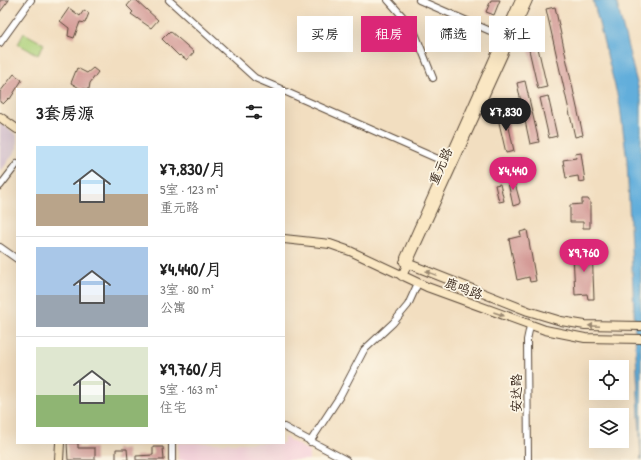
<!DOCTYPE html>
<html lang="zh">
<head>
<meta charset="utf-8">
<style>
  :root { --surface:#fff; --page:#f6f6f6; --text:#222; --muted:#767676; --line:#e0e0e0; --accent:#db2777 }
  body { margin:0; font-family:"Patrick Hand","LXGW WenKai TC",sans-serif; background:var(--page); color:var(--text); height:100vh; display:flex; flex-direction:column; font-size:15px; white-space:nowrap }
  * { box-sizing:border-box; margin:0 }
  p { font-size:13px; color:var(--muted) }
  .icon { flex:none; width:22px; height:22px; fill:none; stroke:currentColor; stroke-width:2; stroke-linecap:round; stroke-linejoin:round }
  .map { position:relative; flex:1; overflow:hidden }
  .drawer { position:absolute; left:16px; top:88px; width:269px; height:356px; display:flex; flex-direction:column; background:var(--surface); border-radius:0px; box-shadow:0 4px 16px #0002 }
  .drawer>* { flex:none }
  .guide { position:absolute; left:297px; top:16px; width:284px; height:36px; display:flex; gap:8px }
  .buttons { position:absolute; left:589px; top:360px; display:grid; gap:8px }
  .buttons a { display:grid; place-items:center; width:40px; height:40px; border-radius:0px; background:var(--surface); box-shadow:0 4px 16px #0002; font-size:20px }
  .price { position:absolute; translate:-50% -34px; padding:0 9px; border-radius:14px; background:var(--accent); color:#fff; font-size:13px; line-height:26px; filter:drop-shadow(0 1px 2px #0008) }
  .price::after { content:''; position:absolute; left:50%; top:24px; width:12px; height:9px; margin-left:-6px; background:inherit; clip-path:polygon(0 0,100% 0,50% 100%) }
  .price.current { background:#222; color:#fff }
  ul { padding:0; list-style:none }
  li { display:flex; align-items:center; gap:12px; height:100px; padding:0 20px }
  li+li { border-top:1px solid var(--line) }
  li span { display:grid; place-items:center; flex:none; width:112px; height:80px; border-radius:0px; color:#555 }
  li>.icon { margin-inline-start:auto }
  span .icon { width:48px; height:48px; fill:#fffc; stroke-width:1 }
  li b { font-size:17px }
  h2 { display:flex; justify-content:space-between; align-items:center; height:48px; padding:0 20px; font-size:17px }
  .chip { padding:0 14px; border-radius:0px; background:var(--surface); box-shadow:0 4px 16px #0002; font-size:14px; line-height:36px }
  .chip.current { background:var(--accent); color:#fff }
  .map>svg:first-child { display:block }
  .built { fill:#f5cfdb }
  .industrial { fill:#d1bdcc }
  .green { fill:#acd079; stroke:#747d4c }
  .water { fill:#62aedb; stroke:#4e6c7c }
  .building { fill:#d39894 }
  .lines { fill:none; stroke-linecap:round; stroke-linejoin:round }
  .street-casing { stroke:#564536; stroke-width:8 }
  .secondary-casing { stroke:#564536; stroke-width:10 }
  .street { stroke:#fff; stroke-width:6 }
  .secondary { stroke:#fae7c3; stroke-width:8 }
  .oneway { fill:#9a8870 }
  .labels { text-anchor:middle; stroke-width:3.5; stroke-linejoin:round; paint-order:stroke }
  .street-label { font-size:13px; fill:#3b2a1e; stroke:#fcf5e5 }
</style>
</head>
<body>
<div class="map">
<svg width="641" height="460" viewBox="0 0 641 460">
  <rect width="100%" height="100%" fill="#fcf5e5"/>
  <filter id="ink" filterUnits="userSpaceOnUse"><feTurbulence type="fractalNoise" baseFrequency=".025" numOctaves="2"/><feDisplacementMap in="SourceGraphic" scale="8" xChannelSelector="R" yChannelSelector="G"/><feConvolveMatrix kernelMatrix="1 2 1 2 8 2 1 2 1" color-interpolation-filters="sRGB"/></filter>
  <filter id="wash" filterUnits="userSpaceOnUse"><feTurbulence type="fractalNoise" baseFrequency=".012" numOctaves="4" result="noise"/><feDisplacementMap in="SourceGraphic" scale="16" xChannelSelector="R" yChannelSelector="G"/><feGaussianBlur stdDeviation="0.9" result="paint"/><feColorMatrix in="noise" values="0 0 0 0 0 0 0 0 0 0 0 0 0 0 0 0 0 1.4 0 .05"/><feComposite in="paint" operator="in"/></filter>
  <g filter="url(#wash)">
    <rect width="100%" height="100%" fill="#f2dec0"/>
    <polygon class="built" points="284,437 309,451 309,460 178,460 178,443 284,443"/>
    <polygon class="industrial" points="0,123 17,135 17,148 0,173"/>
    <polygon class="green" points="24,33 44,44 38,55 18,44"/>
    <polygon class="water" points="593,0 616,0 641,99 641,460 627,161 620,106"/>
    <g id="blocks">
      <g class="building">
        <polygon points="0,0 9,0 0,12"/>
        <polygon points="132,0 136,0 158,20 151,28 131,14 133,12 127,6"/>
        <polygon points="491,0 500,0 494,15 486,12"/>
        <polygon points="555,7 583,135 575,137 546,9"/>
        <polygon points="69,8 80,16 84,10 89,13 85,23 80,22 74,38 68,36 69,28 60,21"/>
        <polygon points="170,31 194,52 187,60 180,55 179,56 162,39"/>
        <polygon points="538,48 547,87 538,89 529,50"/>
        <polygon points="77,68 87,73 93,68 98,72 90,83 89,89 81,89 71,83"/>
        <polygon points="14,74 22,80 10,99 9,98 3,104 0,102 0,92"/>
        <polygon points="525,81 539,142 530,144 517,83"/>
        <polygon points="548,96 557,136 549,138 540,98"/>
        <polygon points="506,113 514,151 506,153 497,114"/>
        <polygon points="581,153 585,181 579,182 578,176 566,178 563,160 576,158 575,154"/>
        <polygon points="513,176 520,202 519,204 513,206 507,178"/>
        <polygon points="500,184 504,201 499,202 495,185"/>
        <polygon points="582,199 588,199 590,202 590,228 583,228 583,222 570,222 570,205 582,204"/>
        <polygon points="527,230 536,281 530,282 529,277 517,280 509,239 521,236 520,232"/>
        <polygon points="592,247 594,299 588,299 587,294 575,295 573,253 585,252 585,248"/>
        <polygon points="67,443 78,443 78,448 95,448 95,460 68,460"/>
        <polygon points="153,447 163,447 164,460 136,460 136,456 153,455"/>
        <polygon points="116,449 127,449 128,460 116,460"/>
      </g>
    </g>
  </g>
  <g filter="url(#ink)">
    <use href="#blocks" fill-opacity="0" stroke="#564536" stroke-width="1"/>
    <g class="lines">
      <defs>
        <g id="street">
          <polyline points="169,0 255,78 281,89"/>
          <polyline points="388,0 413,28 433,78"/>
          <polyline points="419,0 504,37"/>
          <polyline points="0,43 31,0"/>
          <polyline points="284,91 447,163"/>
          <polyline points="0,186 17,164"/>
          <polyline points="0,247 17,259"/>
          <polyline points="284,427 346,460"/>
          <polyline points="310,442 340,396 364,350 393,323 408,305 418,283"/>
          <polyline points="172,443 172,460"/>
          <polyline points="528,460 527,340 530,326"/>
        </g>
        <g id="secondary">
          <polyline points="0,117 17,129"/>
          <polyline points="284,239 330,244 350,251 427,287 545,330 585,338 641,339"/>
          <polyline points="405,258 520,0"/>
          <polyline points="404,262 528,311 561,321 585,325 641,326"/>
          <polyline points="402,276 528,0"/>
          <polyline points="59,460 60,443"/>
        </g>
      </defs>
      <use href="#street" class="street-casing"/>
      <use href="#secondary" class="secondary-casing"/>
      <use href="#street" class="street"/>
      <use href="#secondary" class="secondary"/>
    </g>
    <defs><path id="oneway-solid" d="M-6-.8H1V-3.2L6.5 0L1 3.2V.8H-6Z"/></defs>
    <g class="oneway">
      <use href="#oneway-solid" transform="translate(431 273) rotate(-159)"/>
      <use href="#oneway-solid" transform="translate(499 314) rotate(20)"/>
      <use href="#oneway-solid" transform="translate(594 326) rotate(-178)"/>
    </g>
  </g>
  <g class="labels">
    <g class="street-label">
      <text transform="translate(440 166) rotate(-66)" y="5">重元路</text>
      <text transform="translate(464 288) rotate(20)" y="5">鹿鸣路</text>
      <text transform="translate(516 393) rotate(-90)" y="5">安达路</text>
    </g>
  </g>
</svg>
<div class="buttons">
<a><svg class="icon" aria-label="locate" viewBox="0 0 24 24"><circle cx="12" cy="12" r="6"/><path d="M12 2v4M12 18v4M2 12h4M18 12h4"/></svg></a>
<a><svg class="icon" aria-label="layers" viewBox="0 0 24 24"><path d="M12 4l9 5-9 5-9-5zM3 14l9 5 9-5"/></svg></a>
</div>
<b class="price current" style="left:506px;top:132px">¥7,830</b>
<b class="price" style="left:513px;top:191px">¥4,440</b>
<b class="price" style="left:584px;top:273px">¥9,760</b>
<div class="guide">
<a class="chip">买房</a>
<a class="chip current">租房</a>
<a class="chip">筛选</a>
<a class="chip">新上</a>
</div>
<section class="drawer">
<h2>3套房源<svg class="icon" aria-label="filters" viewBox="0 0 24 24"><path d="M4 7h16M4 17h16"/><circle cx="9" cy="7" r="2"/><circle cx="15" cy="17" r="2"/></svg></h2>
<ul>
<li><span style="background:linear-gradient(#bfe0f5 60%,#b9a48a 0)"><svg class="icon" aria-label="home" viewBox="0 0 24 24"><path d="M3 11l9-7 9 7M6 9v11h12V9"/></svg></span><div><b>¥7,830/月</b><p>5室 · 123 m²</p><p>重元路</p></div></li>
<li><span style="background:linear-gradient(#a9c7e8 60%,#9aa5b1 0)"><svg class="icon" aria-label="home" viewBox="0 0 24 24"><path d="M3 11l9-7 9 7M6 9v11h12V9"/></svg></span><div><b>¥4,440/月</b><p>3室 · 80 m²</p><p>公寓</p></div></li>
<li><span style="background:linear-gradient(#dfe7d0 60%,#8fb573 0)"><svg class="icon" aria-label="home" viewBox="0 0 24 24"><path d="M3 11l9-7 9 7M6 9v11h12V9"/></svg></span><div><b>¥9,760/月</b><p>5室 · 163 m²</p><p>住宅</p></div></li>
</ul>
</section>
</div>
</body>
</html>
